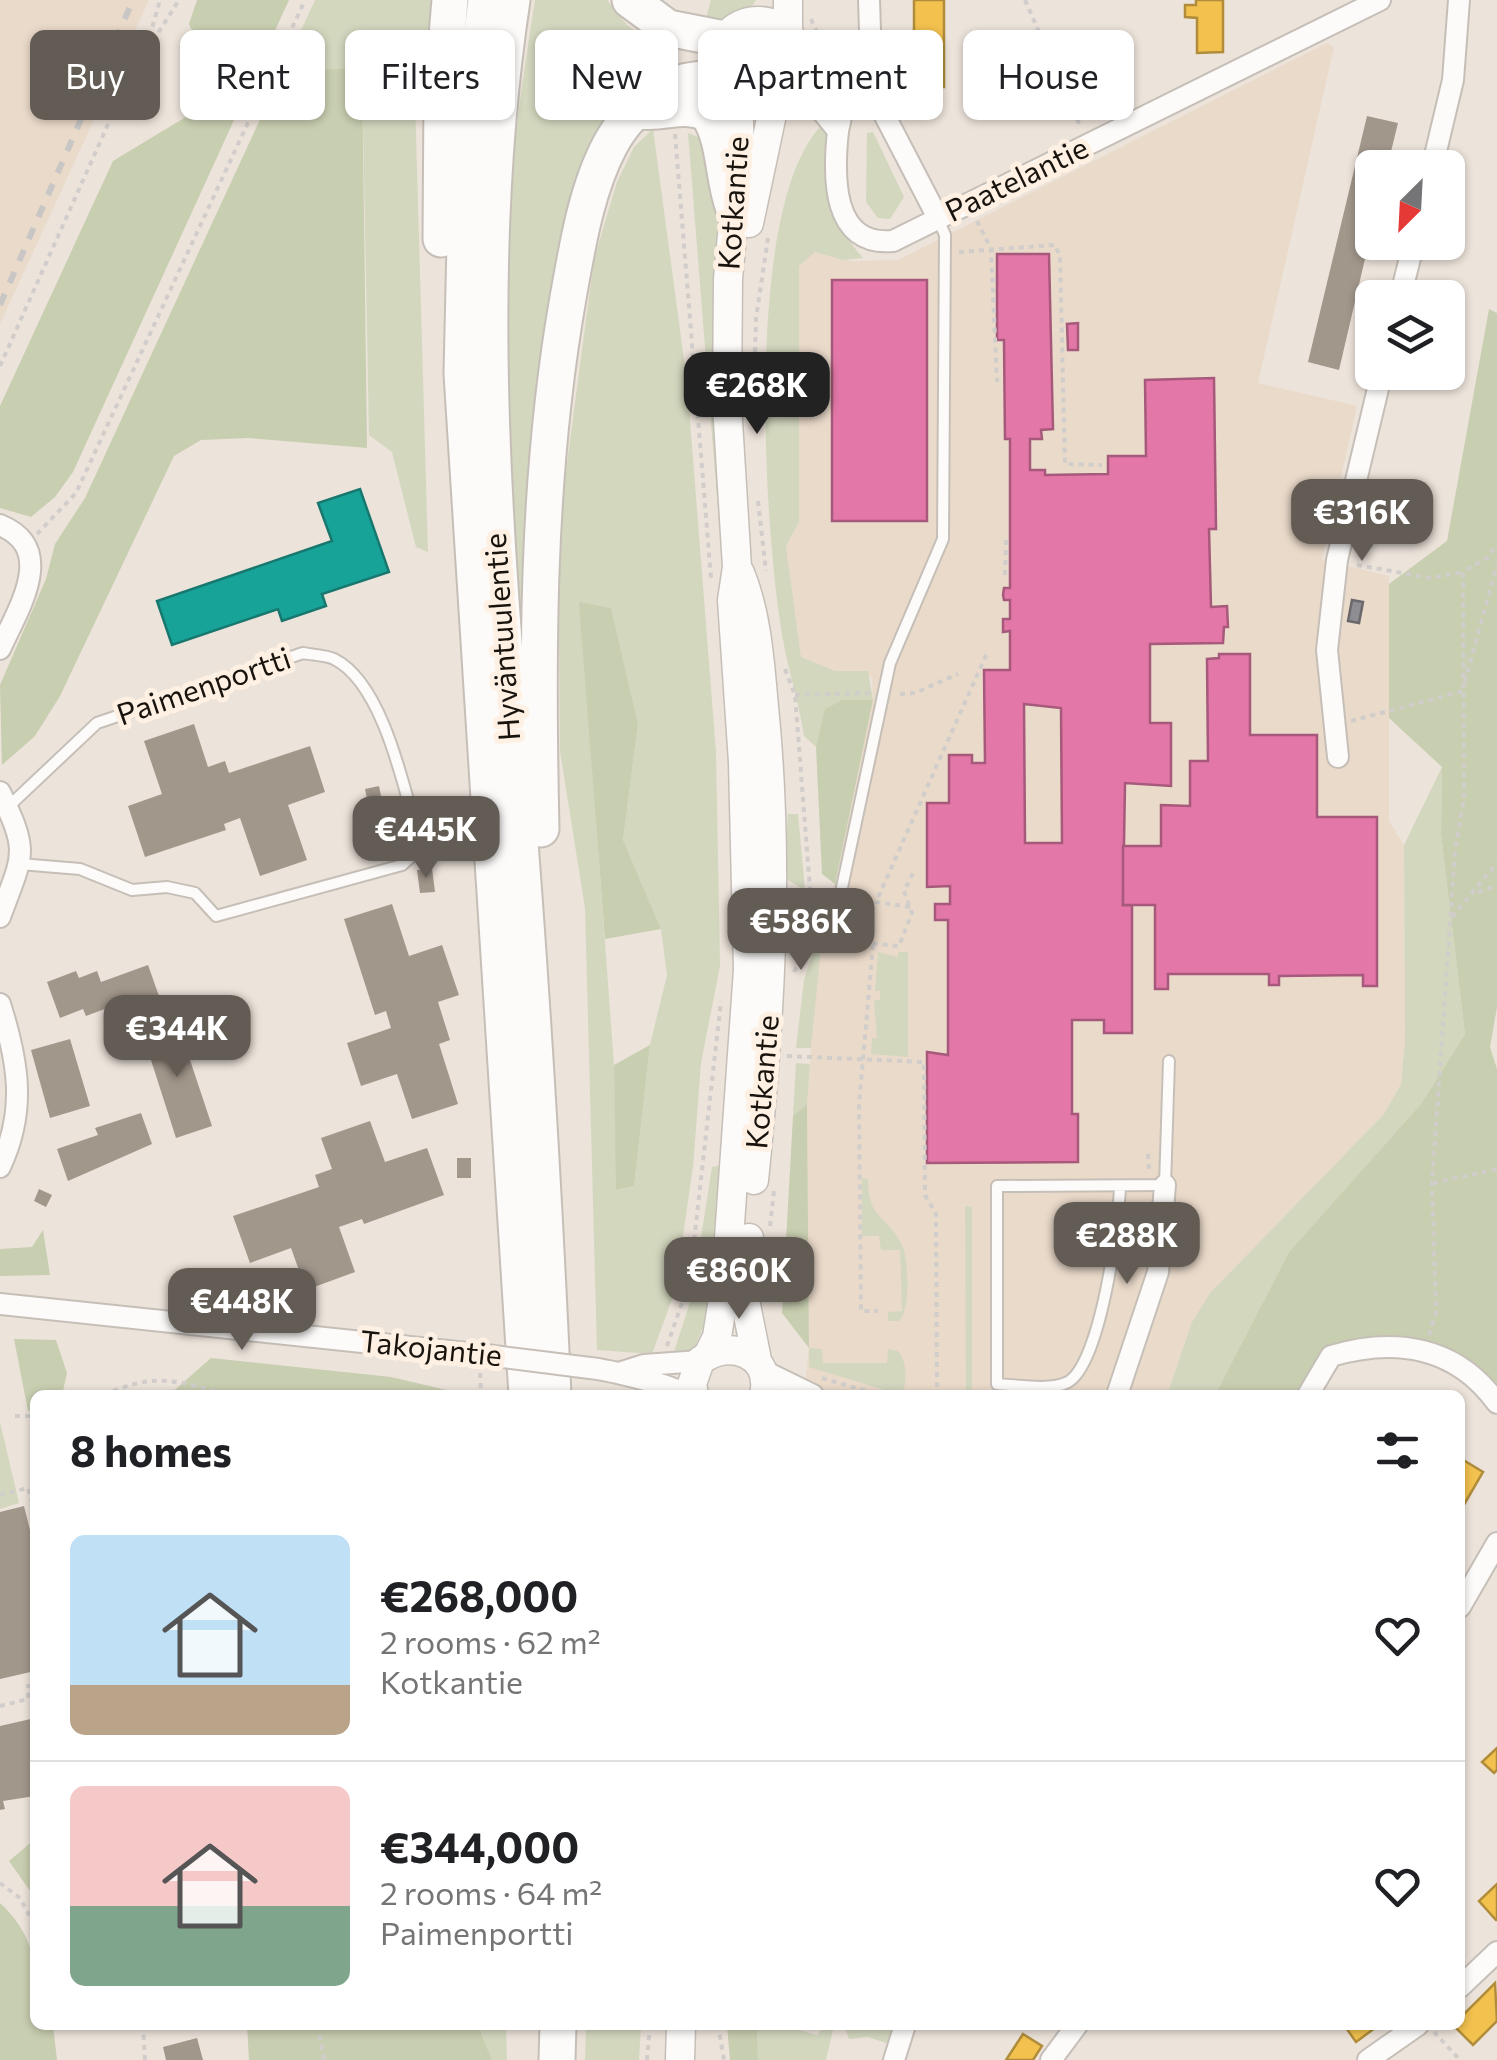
<!DOCTYPE html>
<html lang="en">
<head>
<meta charset="utf-8">
<style>
  :root { --surface:#fff; --page:#f6f6f6; --text:#202124; --muted:#757577; --line:#e0e0e0; --accent:#635c55 }
  body { margin:0; font-family:Commissioner,sans-serif; background:var(--page); color:var(--text); height:100vh; display:flex; flex-direction:column; font-size:38px; white-space:nowrap }
  * { box-sizing:border-box; margin:0 }
  p { font-size:32px; color:var(--muted) }
  .icon { flex:none; width:55px; height:55px; fill:none; stroke:currentColor; stroke-width:2; stroke-linecap:round; stroke-linejoin:round }
  .map { position:relative; flex:1; overflow:hidden }
  .drawer { position:absolute; left:30px; top:1390px; width:1435px; height:640px; display:flex; flex-direction:column; background:var(--surface); border-radius:15px; box-shadow:0 2px 8px #0004 }
  .drawer>* { flex:none }
  .guide { position:absolute; left:30px; top:30px; width:1438px; height:90px; display:flex; gap:20px }
  .needle { width:65px; rotate:204deg }
  .tools { position:absolute; left:1355px; top:150px; display:grid; gap:20px }
  .tools a { display:grid; place-items:center; width:110px; height:110px; border-radius:15px; background:var(--surface); box-shadow:0 2px 8px #0004; font-size:50px }
  .price { position:absolute; translate:-50% -85px; padding:0 22px; border-radius:20px; background:var(--accent); color:#fff; font-size:32px; line-height:65px; filter:drop-shadow(0 2px 5px #0008) }
  .price::after { content:''; position:absolute; left:50%; top:60px; width:30px; height:22px; margin-left:-15px; background:inherit; clip-path:polygon(0 0,100% 0,50% 100%) }
  .price.on { background:#222; color:#fff }
  ul { padding:0; list-style:none }
  li { display:flex; align-items:center; gap:30px; height:250px; padding:0 40px }
  li+li { border-top:2px solid var(--line) }
  li span { display:grid; place-items:center; flex:none; width:280px; height:200px; border-radius:15px; color:#555 }
  li>.icon { margin-inline-start:auto }
  span .icon { width:120px; height:120px; fill:#fffc; stroke-width:1 }
  li b { font-size:42px }
  h2 { display:flex; justify-content:space-between; align-items:center; height:120px; padding:0 40px; font-size:42px }
  .pill { padding:0 35px; border-radius:15px; background:var(--surface); box-shadow:0 2px 8px #0004; font-size:35px; line-height:90px }
  .pill.on { background:var(--accent); color:#fff }
  .map>svg:first-child { display:block }
  .built { fill:#eadaca }
  .green { fill:#d3d7be; fill-rule:evenodd }
  .forest { fill:#c8ceb0 }
  .homes { fill:#f2c14e; stroke:#b18d3b; stroke-width:2.5 }
  .health { fill:#e377a8; stroke:#a6597a; stroke-width:2.5; fill-rule:evenodd }
  .public { fill:#17a398; stroke:#18786f; stroke-width:2.5 }
  .industry { fill:#8d8d92; stroke:#6a686a; stroke-width:2.5 }
  .building { fill:#a2978b }
  .lines { fill:none; stroke-linecap:round; stroke-linejoin:round }
  .lane-casing { stroke:#c6bfb8; stroke-width:14 }
  .street-casing { stroke:#c6bfb8; stroke-width:24 }
  .secondary-casing { stroke:#c6bfb8; stroke-width:31 }
  .highway-casing { stroke:#c6bfb8; stroke-width:39 }
  .path { stroke:#d0cdcb; stroke-width:4; stroke-dasharray:5 5; stroke-linecap:butt }
  .lane { stroke:#fcfbf9; stroke-width:10 }
  .street { stroke:#fcfbf9; stroke-width:20 }
  .secondary { stroke:#fcfbf9; stroke-width:28 }
  .highway { stroke:#fcfbf9; stroke-width:35 }
  .rail { stroke:#c9c7c5; stroke-width:6; stroke-dasharray:12 12; stroke-linecap:butt }
  .street-bridge-casing { stroke:#c6bfb8; stroke-width:24; stroke-linecap:butt }
  .street-bridge { stroke:#fcfbf9; stroke-width:20 }
  .labels { text-anchor:middle; stroke-width:10; stroke-linejoin:round; paint-order:stroke }
  .street-label { font-size:30px; fill:#19130e; stroke:#fef1e4 }
</style>
</head>
<body>
<div class="map">
<svg width="1497" height="2060" viewBox="0 0 1497 2060">
  <rect width="100%" height="100%" fill="#ece3da"/>
  <g class="built">
    <polygon points="0,0 149,0 0,324"/>
    <polygon points="1327,43 1334,47 1258,383 1357,406 1322,560 1389,576 1389,821 1404,845 1405,1042 1401,1084 1384,1114 1210,1293 1192,1322 1167,1395 804,1395 809,1348 807,1103 822,899 832,898 873,700 872,677 835,671 801,657 786,546 799,521 799,266 814,252 853,261 898,260"/>
  </g>
  <g class="green">
    <polygon points="315,0 433,0 415,100 428,552 416,547 392,452 369,435 362,69 282,72"/>
    <path d="M 535,0 L 607,0 L 627,25 L 654,45 L 650,57 L 654,77 L 605,117 L 581,171 L 532,450 L 520,664 C 512,539 502,414 504,289 C 506,192 520,96 535,0 Z"/>
    <path d="M 711,0 L 756,0 C 744,21 727,19 706,18 Z"/>
    <path d="M 825,122 L 834,132 C 831,187 825,214 863,258 L 843,260 L 815,252 L 799,266 L 799,522 L 786,546 L 801,657 L 835,671 L 868,671 L 873,700 L 842,700 L 826,709 L 816,747 L 804,736 C 799,703 789,673 783,640 C 764,533 742,197 825,122 Z"/>
    <path d="M 653,129 L 687,382 L 716,752 L 720,966 L 701,1063 L 693,1167 L 675,1291 L 652,1354 L 597,1350 L 585,908 L 560,751 L 558,532 L 594,259 L 617,182 L 634,147 ZM 580,603 L 611,608 L 638,724 L 623,840 L 661,929 L 667,975 L 650,1045 L 634,1186 L 617,1190 L 614,1065 Z"/>
    <polygon points="873,132 904,197 890,219 878,218 866,202 867,133"/>
    <polygon points="688,133 698,137 705,148 721,207 714,304 728,556 721,549"/>
    <polygon points="1442,767 1441,834 1465,1034 1421,1104 1289,1252 1215,1395 1167,1395 1192,1322 1210,1293 1384,1114 1401,1084 1405,1042 1404,845"/>
    <polygon points="788,814 798,814 805,890 784,878"/>
    <polygon points="821,949 811,1048 796,1048 804,980 813,952"/>
    <polygon points="878,952 898,957 898,952 908,952 908,1057 871,1054 872,1038 877,1038 874,1000 880,1000 880,991 875,991"/>
    <polygon points="796,1063 810,1064 807,1104 793,1116"/>
    <polygon points="722,1165 714,1302 692,1353 673,1355 692,1296 712,1167"/>
    <path d="M 862,1178 L 868,1179 C 868,1220 887,1214 902,1245 C 909,1260 911,1310 899,1321 L 888,1321 L 888,1312 L 902,1311 L 900,1250 L 881,1250 L 879,1236 L 862,1236 Z"/>
    <polygon points="965,1206 972,1207 972,1392 988,1395 966,1395"/>
    <path d="M 809,1348 L 822,1349 L 823,1363 L 887,1363 L 888,1349 L 898,1351 C 907,1361 908,1383 901,1395 L 809,1367 Z"/>
    <polygon points="0,1422 19,1503 0,1509"/>
    <polygon points="478,2025 506,2025 507,2060 492,2060"/>
    <polygon points="586,2025 641,2025 639,2060 585,2060"/>
    <polygon points="757,2025 781,2025 817,2035 825,2025 834,2025 826,2060 758,2060"/>
    <polygon points="844,2025 898,2025 892,2045 868,2037 849,2039"/>
  </g>
  <g class="forest">
    <polygon points="197,0 289,0 73,472 55,497 31,517 0,508 0,406 113,161 199,109 216,80 189,24"/>
    <polygon points="362,68 367,448 248,438 201,440 174,456 60,696 35,736 2,765 0,685 46,579 55,544 85,498 282,72"/>
    <path d="M 1489,309 L 1497,313 L 1497,1007 L 1490,1047 L 1497,1069 L 1497,1388 C 1456,1336 1388,1329 1328,1348 L 1300,1395 L 1215,1395 L 1289,1252 L 1421,1104 L 1465,1034 L 1441,834 L 1442,767 L 1389,718 L 1389,584 L 1447,541 Z"/>
    <polygon points="579,602 611,608 638,724 623,840 661,929 605,939"/>
    <polygon points="842,700 873,700 835,884 822,874 816,747 825,709"/>
    <polygon points="650,1045 634,1186 616,1190 614,1065"/>
    <polygon points="807,1104 809,1348 782,1313 793,1116"/>
    <polygon points="43,1230 50,1275 0,1276 0,1249 32,1247"/>
    <polygon points="14,1339 56,1340 67,1373 62,1395 35,1395 35,1409 28,1411"/>
    <polygon points="211,1358 391,1377 468,1395 169,1395"/>
    <polygon points="35,1839 35,1898 9,1861"/>
    <path d="M 0,1903 C 41,1942 35,1972 35,2025 L 53,2025 L 57,2060 L 0,2060 Z"/>
    <polygon points="247,2025 478,2025 492,2060 249,2060"/>
    <polygon points="727,2025 757,2025 758,2060 730,2060"/>
  </g>
  <g class="homes">
    <polygon points="914,0 944,0 944,87 915,87 919,48 910,48 910,37 914,37"/>
    <polygon points="1196,0 1223,0 1223,52 1197,53 1197,18 1185,17 1185,5 1196,5"/>
    <polygon points="1460,1458 1483,1472 1461,1510 1460,1510"/>
    <polygon points="1497,1748 1497,1770 1494,1773 1482,1762"/>
    <polygon points="1497,1884 1497,1920 1496,1920 1479,1901"/>
    <polygon points="1495,1983 1497,2021 1473,2045 1453,2025 1460,2025 1460,2018"/>
    <polygon points="1344,2025 1379,2025 1356,2042"/>
    <polygon points="1023,2034 1042,2046 1033,2060 1006,2060"/>
  </g>
  <g class="health">
    <path d="M 997,254 L 1049,254 L 1053,429 L 1041,430 L 1042,439 L 1030,439 L 1030,470 L 1045,470 L 1045,475 L 1108,474 L 1108,456 L 1146,456 L 1145,380 L 1214,378 L 1216,529 L 1209,529 L 1211,607 L 1227,606 L 1228,627 L 1224,627 L 1223,643 L 1150,644 L 1150,723 L 1171,723 L 1171,786 L 1125,783 L 1123,905 L 1132,905 L 1132,1033 L 1104,1033 L 1104,1020 L 1072,1020 L 1072,1114 L 1078,1114 L 1078,1162 L 927,1163 L 927,1052 L 948,1055 L 948,920 L 935,920 L 935,904 L 950,904 L 950,886 L 927,887 L 927,803 L 949,803 L 949,755 L 972,755 L 972,763 L 985,763 L 984,670 L 1010,670 L 1010,631 L 1003,632 L 1003,619 L 1010,619 L 1010,600 L 1004,600 L 1003,595 L 1004,588 L 1010,588 L 1010,439 L 1005,439 L 1004,340 L 997,340 ZM 1024,704 L 1061,708 L 1062,843 L 1025,843 Z"/>
    <rect x="832" y="280" width="95" height="241"/>
    <polygon points="1078,323 1078,350 1068,350 1067,324"/>
    <polygon points="1219,654 1250,654 1250,735 1317,735 1317,817 1377,817 1377,986 1363,986 1363,975 1279,976 1279,985 1269,985 1269,974 1168,974 1168,989 1155,989 1155,905 1123,905 1123,846 1161,846 1161,805 1190,806 1190,761 1208,761 1207,659 1219,658"/>
  </g>
  <polygon class="public" points="360,489 389,572 322,594 326,606 282,621 278,609 172,645 157,601 332,541 318,503"/>
  <polygon class="industry" points="1352,600 1363,602 1359,623 1348,621"/>
  <g class="building">
    <polygon points="1367,116 1398,123 1387,168 1372,168 1372,229 1339,370 1308,362"/>
    <polygon points="194,724 208,767 225,761 229,773 310,746 325,792 288,805 307,860 260,876 240,818 224,824 226,830 145,857 128,806 162,794 144,741"/>
    <polygon points="379,786 385,816 371,819 365,789"/>
    <polygon points="432,868 435,892 420,893 417,870"/>
    <polygon points="392,904 409,956 442,945 459,995 438,1002 450,1040 439,1044 458,1104 412,1119 397,1074 361,1086 347,1043 391,1028 386,1011 375,1015 344,919"/>
    <polygon points="148,965 159,996 112,1014 110,1007 86,1016 83,1009 60,1018 47,982 76,971 79,978 97,971 101,982"/>
    <polygon points="177,1021 212,1126 176,1138 142,1032"/>
    <polygon points="70,1039 90,1106 50,1118 31,1050"/>
    <polygon points="141,1113 152,1144 68,1181 57,1149 98,1135 95,1128"/>
    <polygon points="370,1121 385,1162 427,1148 444,1195 364,1224 362,1219 339,1227 355,1272 306,1290 291,1248 250,1263 233,1216 319,1187 315,1175 332,1169 321,1138"/>
    <rect x="457" y="1158" width="14" height="20"/>
    <polygon points="39,1189 52,1195 46,1207 34,1201"/>
    <polygon points="24,1506 31,1534 35,1533 35,1671 0,1679 0,1512"/>
    <polygon points="35,1718 35,1796 3,1801 5,1809 0,1810 0,1726"/>
    <polygon points="197,2038 203,2060 166,2060 163,2047"/>
  </g>
  <g class="lines">
    <defs>
      <g id="lane">
        <path d="M 8,807 L 97,723 L 303,653 C 312,655 325,655 334,659 C 383,683 404,788 418,837 L 414,854 L 402,865 L 216,916 L 195,893 L 167,887 L 132,890 L 80,869 L 20,864"/>
        <polyline points="775,914 847,917 841,892 890,663 943,539 945,235 938,219"/>
        <path d="M 1120,1186 C 1119,1223 1101,1363 1068,1382 C 1051,1391 1016,1385 997,1384 L 997,1186 L 1165,1185 L 1169,1061"/>
      </g>
      <g id="street">
        <polyline points="869,0 872,91 938,218"/>
        <path d="M 800,65 C 814,75 831,85 839,101 C 844,113 840,120 838,131 C 833,177 832,247 893,241 L 1380,0"/>
        <polyline points="788,91 816,104 838,131"/>
        <polyline points="1432,168 1453,80 1459,0"/>
        <polyline points="1400,298 1414,242"/>
        <path d="M 0,525 C 58,549 18,609 0,649"/>
        <polyline points="1338,757 1327,650 1337,560 1382,372"/>
        <path d="M 0,792 C 30,854 23,854 0,917"/>
        <path d="M 0,1004 C 18,1061 27,1110 0,1167"/>
        <polyline points="0,1304 486,1355"/>
        <path d="M 590,1368 C 609,1370 672,1385 687,1395"/>
        <polyline points="764,1371 813,1395"/>
        <polyline points="622,1372 644,1365 700,1361"/>
        <polyline points="1117,1395 1158,1272 1165,1185"/>
        <path d="M 1308,1395 L 1331,1356 C 1395,1337 1456,1346 1497,1403"/>
        <polyline points="1460,1607 1497,1543"/>
        <polyline points="1460,1987 1497,1952"/>
        <polyline points="894,2060 905,2025"/>
        <polyline points="1051,2060 1077,2025"/>
        <polyline points="1368,2060 1418,2025"/>
      </g>
      <g id="secondary">
        <circle cx="758" cy="62" r="41"/>
        <polyline points="788,33 788,0"/>
        <polyline points="749,223 775,100"/>
        <path d="M 740,573 C 757,614 760,663 764,707 C 780,866 770,1022 754,1180"/>
        <polyline points="749,1238 745,1300 757,1360"/>
        <polyline points="709,1353 717,1337 726,1280 748,970 743,762 732,600 737,567 727,405 728,279 740,148 738,99"/>
        <path d="M 694,1395 L 692,1384 L 700,1361 C 729,1337 773,1355 764,1395"/>
        <polyline points="680,2060 681,2025"/>
      </g>
      <g id="highway">
        <polyline points="486,0 467,157 462,374 527,1395"/>
        <path d="M 512,0 C 472,264 494,526 516,791 C 532,992 544,1194 553,1395"/>
        <polyline points="630,0 668,28 724,39"/>
        <path d="M 641,111 C 666,114 683,102 708,114 C 726,142 722,178 734,209"/>
        <polyline points="441,239 442,94 450,0"/>
        <path d="M 541,829 C 537,652 537,474 568,298 C 577,248 586,190 610,145 C 631,106 675,71 721,81"/>
        <polyline points="557,2060 558,2025"/>
      </g>
    </defs>
    <use href="#lane" class="lane-casing"/>
    <use href="#street" class="street-casing"/>
    <use href="#secondary" class="secondary-casing"/>
    <use href="#highway" class="highway-casing"/>
    <g class="path">
      <polyline points="1025,0 1081,128"/>
      <polyline points="811,19 832,64"/>
      <polyline points="147,46 160,0"/>
      <polyline points="675,134 711,578"/>
      <polyline points="977,221 991,249 997,382"/>
      <polyline points="959,252 1055,245 1060,256 1065,464 1102,465"/>
      <polyline points="0,366 126,84 179,0"/>
      <polyline points="753,422 756,318 768,238"/>
      <polyline points="758,501 766,571"/>
      <polyline points="37,534 76,493 305,0"/>
      <polyline points="1357,565 1431,578 1463,572"/>
      <polyline points="1005,575 1006,540"/>
      <polyline points="785,669 795,695 811,902"/>
      <polyline points="1465,682 1497,564"/>
      <polyline points="900,694 915,693 958,674"/>
      <polyline points="795,695 870,693"/>
      <polyline points="1351,721 1463,691"/>
      <polyline points="1478,892 1497,886"/>
      <polyline points="910,907 876,902 987,653"/>
      <polyline points="1452,917 1497,863"/>
      <polyline points="813,938 899,946 912,913 904,891 915,869"/>
      <polyline points="873,945 859,1105 861,1311 878,1311"/>
      <polyline points="794,972 812,931"/>
      <polyline points="787,1056 924,1062 925,1195 936,1214 937,1395"/>
      <polyline points="1148,1154 1149,1169"/>
      <polyline points="1433,1183 1497,1169"/>
      <polyline points="770,1226 774,1191"/>
      <polyline points="1429,1335 1436,1312 1432,1183 1455,852 1464,798 1463,572 1488,557 1497,544"/>
      <polyline points="667,1346 683,1300 693,1250 721,1001"/>
      <polyline points="480,1373 481,1395"/>
      <polyline points="822,1378 880,1395"/>
      <path d="M 104,1395 C 159,1370 179,1383 233,1395"/>
      <polyline points="15,1416 35,1416"/>
      <polyline points="0,1495 28,1488 35,1513"/>
      <polyline points="0,1706 28,1699 28,1684"/>
      <polyline points="0,1883 20,1898 35,1926"/>
      <polyline points="143,2025 145,2060"/>
      <polyline points="318,2025 324,2060"/>
      <polyline points="718,2025 724,2060"/>
      <polyline points="1434,2032 1460,2060"/>
      <polyline points="647,2060 650,2025"/>
    </g>
    <use href="#lane" class="lane"/>
    <use href="#street" class="street"/>
    <use href="#secondary" class="secondary"/>
    <use href="#highway" class="highway"/>
    <polyline class="rail" points="0,305 133,0"/>
    <defs>
      <polyline id="street-bridge" points="486,1355 590,1368"/>
    </defs>
    <use href="#street-bridge" class="street-bridge-casing"/>
    <use href="#street-bridge" class="street-bridge"/>
  </g>
  <g class="labels">
    <g class="street-label">
      <text transform="translate(1017 180) rotate(-26)" y="10">Paatelantie</text>
      <text transform="translate(734 203) rotate(-86)" y="10">Kotkantie</text>
      <text transform="translate(503 637) rotate(-94)" y="10">Hyväntuulentie</text>
      <text transform="translate(204 687) rotate(-19)" y="10">Paimenportti</text>
      <text transform="translate(763 1082) rotate(-85)" y="10">Kotkantie</text>
      <text transform="translate(431 1349) rotate(6)" y="10">Takojantie</text>
    </g>
  </g>
</svg>
<div class="tools">
<a><svg class="needle" viewBox="-14 -14 28 28"><path d="M0-13l5 13h-10z" fill="#e53935"/><path d="M0 13l5-13h-10z" fill="#757577"/></svg></a>
<a><svg class="icon" aria-label="layers" viewBox="0 0 24 24"><path d="M12 4l9 5-9 5-9-5zM3 14l9 5 9-5"/></svg></a>
</div>
<b class="price on" style="left:757px;top:437px">€268K</b>
<b class="price" style="left:1362px;top:564px">€316K</b>
<b class="price" style="left:426px;top:881px">€445K</b>
<b class="price" style="left:801px;top:973px">€586K</b>
<b class="price" style="left:177px;top:1080px">€344K</b>
<b class="price" style="left:1127px;top:1287px">€288K</b>
<b class="price" style="left:739px;top:1322px">€860K</b>
<b class="price" style="left:242px;top:1353px">€448K</b>
<div class="guide">
<a class="pill on">Buy</a>
<a class="pill">Rent</a>
<a class="pill">Filters</a>
<a class="pill">New</a>
<a class="pill">Apartment</a>
<a class="pill">House</a>
</div>
<section class="drawer">
<h2>8 homes<svg class="icon" aria-label="filters" viewBox="0 0 24 24"><path d="M4 7h16M4 17h16"/><circle cx="9" cy="7" r="2"/><circle cx="15" cy="17" r="2"/></svg></h2>
<ul>
<li><span style="background:linear-gradient(#bfe0f5 75%,#b9a48a 0)"><svg class="icon" aria-label="home" viewBox="0 0 24 24"><path d="M3 11l9-7 9 7M6 9v11h12V9"/></svg></span><div><b>€268,000</b><p>2 rooms · 62 m²</p><p>Kotkantie</p></div><svg class="icon" aria-label="heart" viewBox="0 0 24 24"><path d="M12 20l-8-8c-3-5 5-10 8-4 3-6 11-1 8 4z"/></svg></li>
<li><span style="background:linear-gradient(#f6c9c9 60%,#7fa58c 0)"><svg class="icon" aria-label="home" viewBox="0 0 24 24"><path d="M3 11l9-7 9 7M6 9v11h12V9"/></svg></span><div><b>€344,000</b><p>2 rooms · 64 m²</p><p>Paimenportti</p></div><svg class="icon" aria-label="heart" viewBox="0 0 24 24"><path d="M12 20l-8-8c-3-5 5-10 8-4 3-6 11-1 8 4z"/></svg></li>
</ul>
</section>
</div>
</body>
</html>
